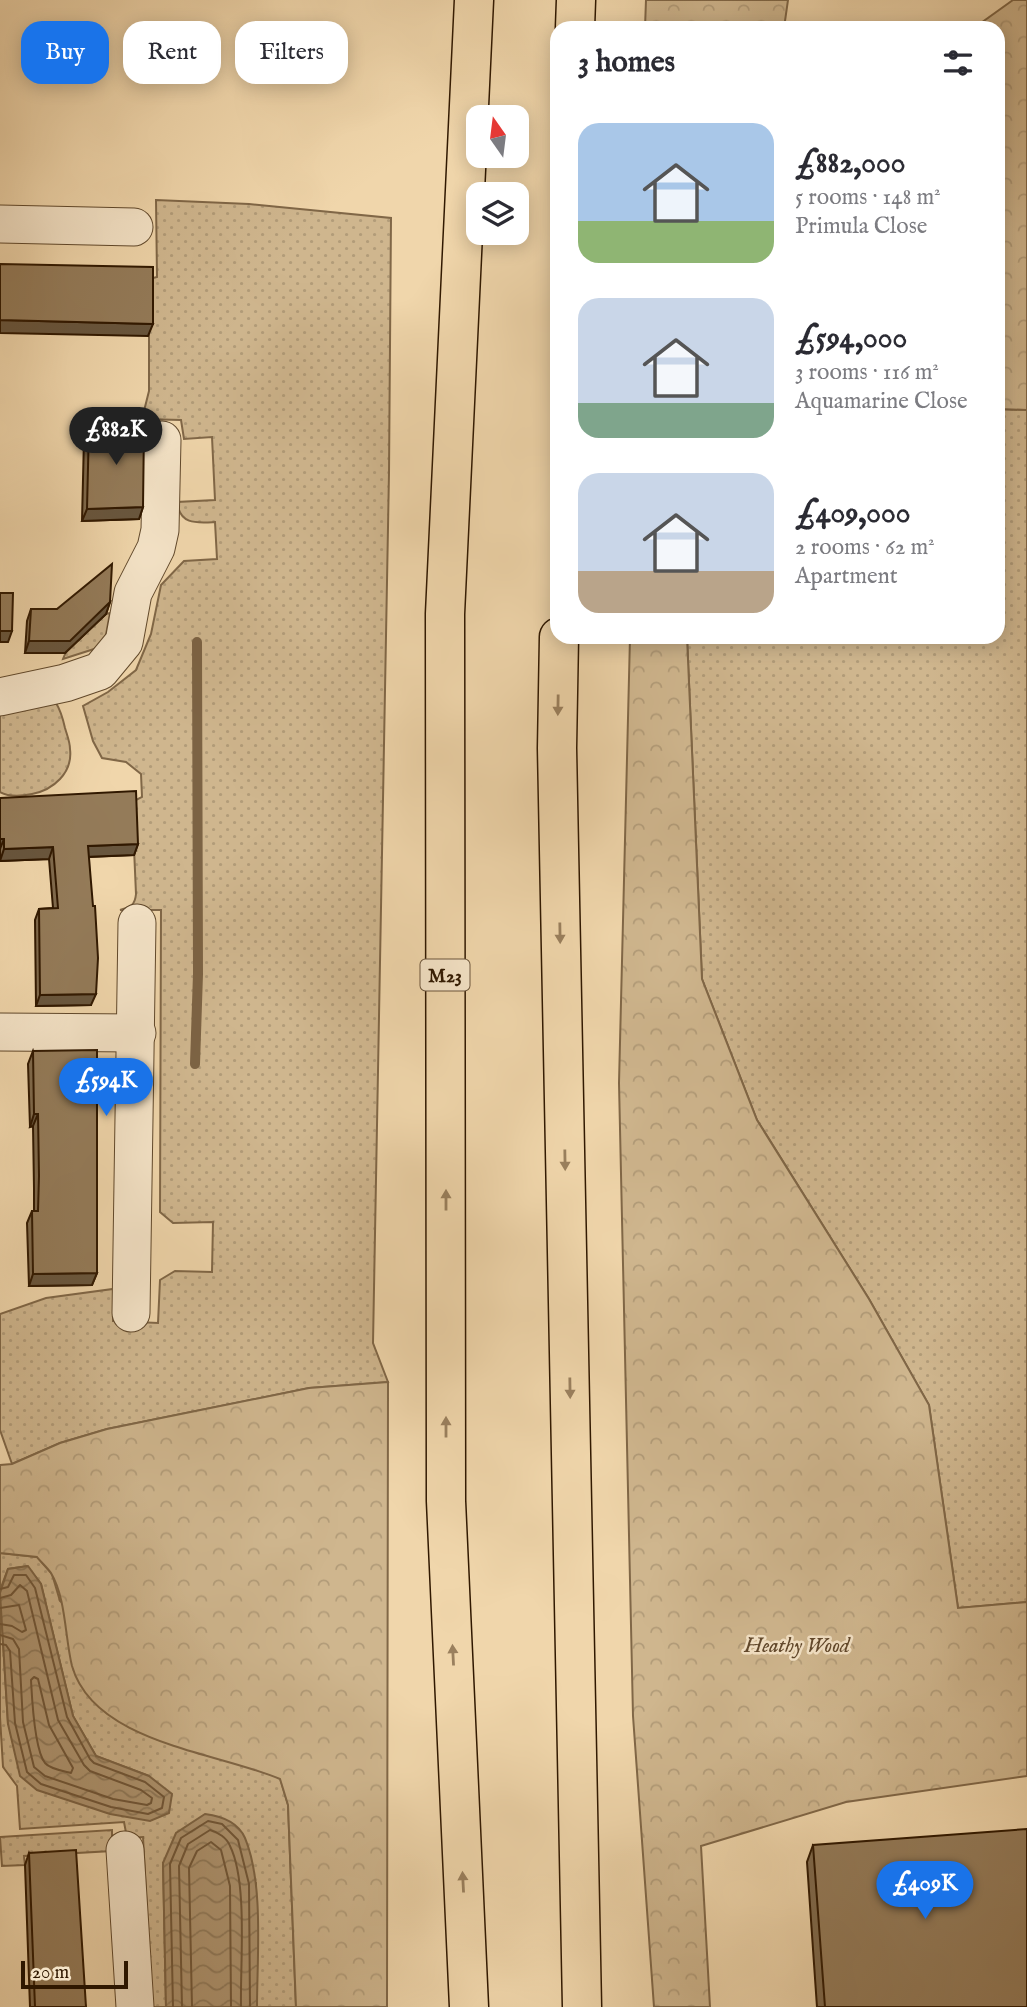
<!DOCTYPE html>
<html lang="en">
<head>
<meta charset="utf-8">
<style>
  :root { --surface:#fff; --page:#f7f7f7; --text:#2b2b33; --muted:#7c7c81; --accent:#1a73e8 }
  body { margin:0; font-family:"IM FELL English",serif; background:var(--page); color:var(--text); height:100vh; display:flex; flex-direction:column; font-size:26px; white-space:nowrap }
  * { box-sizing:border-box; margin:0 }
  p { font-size:23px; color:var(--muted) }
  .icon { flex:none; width:38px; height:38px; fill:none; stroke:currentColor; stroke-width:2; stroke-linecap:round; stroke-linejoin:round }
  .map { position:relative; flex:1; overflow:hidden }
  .details { position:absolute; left:550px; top:21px; width:455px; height:623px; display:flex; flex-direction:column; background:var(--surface); border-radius:21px; box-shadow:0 4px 18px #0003 }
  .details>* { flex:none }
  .hud { position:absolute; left:21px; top:21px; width:424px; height:63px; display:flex; gap:14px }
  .needle { width:46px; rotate:346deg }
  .fabs { position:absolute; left:466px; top:105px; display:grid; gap:14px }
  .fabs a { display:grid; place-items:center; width:63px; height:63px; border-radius:14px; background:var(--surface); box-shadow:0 4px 18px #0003; font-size:35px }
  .scale { position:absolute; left:21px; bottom:18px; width:107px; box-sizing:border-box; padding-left:7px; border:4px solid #301800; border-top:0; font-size:19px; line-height:24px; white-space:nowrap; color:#301800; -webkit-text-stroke:5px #f5e4c8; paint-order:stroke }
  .price { position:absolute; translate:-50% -60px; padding:0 16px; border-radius:24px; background:var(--accent); color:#fff; font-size:23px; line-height:46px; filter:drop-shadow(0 2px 4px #0008) }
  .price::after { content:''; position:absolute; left:50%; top:42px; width:21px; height:16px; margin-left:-10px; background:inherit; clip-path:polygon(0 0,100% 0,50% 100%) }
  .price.active { background:#222; color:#fff }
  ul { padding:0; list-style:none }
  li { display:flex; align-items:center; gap:21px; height:175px; padding:0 28px }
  li span { display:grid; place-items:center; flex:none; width:196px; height:140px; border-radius:21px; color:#555 }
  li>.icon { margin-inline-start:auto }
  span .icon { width:84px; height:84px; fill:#fffc; stroke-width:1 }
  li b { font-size:30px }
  h2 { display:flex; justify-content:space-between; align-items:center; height:84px; padding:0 28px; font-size:30px }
  .pill { padding:0 24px; border-radius:21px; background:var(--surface); box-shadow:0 4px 18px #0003; font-size:24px; line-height:63px }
  .pill.active { background:var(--accent); color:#fff }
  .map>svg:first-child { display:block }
  .grass { fill:url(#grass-dots); stroke:#806747; stroke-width:2 }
  .forest { fill:url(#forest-crowns); stroke:#806747; stroke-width:2 }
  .water { fill:url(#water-waves); stroke:#7c6344; stroke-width:2 }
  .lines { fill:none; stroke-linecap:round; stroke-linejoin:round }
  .shore { stroke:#705638; stroke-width:2 }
  .stream { stroke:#7c6344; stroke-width:10 }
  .minor-casing { stroke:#60482b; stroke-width:39 }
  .motorway-casing { stroke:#301800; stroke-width:41 }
  .minor { stroke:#f5e4c8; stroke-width:37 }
  .motorway { stroke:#f0d6ab; stroke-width:38 }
  .wall { fill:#7f6a4d; stroke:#301800; stroke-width:2 }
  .shaded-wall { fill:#68563e; stroke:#301800; stroke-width:2 }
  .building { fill:#947b59; stroke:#301800; stroke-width:2 }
  .oneway { fill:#9a805e }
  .labels { text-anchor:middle; stroke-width:5; stroke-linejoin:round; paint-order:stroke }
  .shield { fill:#f5e4c8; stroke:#6b553c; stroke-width:2 }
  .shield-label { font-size:19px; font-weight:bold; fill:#301800 }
  .park-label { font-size:21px; font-style:italic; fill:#60472b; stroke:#f5e4c8 }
</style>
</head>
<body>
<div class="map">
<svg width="1027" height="2007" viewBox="0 0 1027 2007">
  <defs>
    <pattern id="grass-dots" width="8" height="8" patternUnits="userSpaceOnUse" patternTransform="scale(1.75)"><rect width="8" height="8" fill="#cfb68e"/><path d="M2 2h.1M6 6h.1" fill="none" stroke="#b29c79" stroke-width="1.8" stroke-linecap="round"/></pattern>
    <pattern id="forest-crowns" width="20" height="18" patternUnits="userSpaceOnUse" patternTransform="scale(1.75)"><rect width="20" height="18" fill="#cfb68e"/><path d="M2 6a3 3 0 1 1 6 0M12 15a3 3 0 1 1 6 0" fill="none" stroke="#b29c79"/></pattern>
    <pattern id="water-waves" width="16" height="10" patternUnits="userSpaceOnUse" patternTransform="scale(1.75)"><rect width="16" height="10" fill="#af9571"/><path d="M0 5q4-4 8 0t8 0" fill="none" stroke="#8f795a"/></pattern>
  </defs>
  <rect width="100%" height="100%" fill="#f0d6ab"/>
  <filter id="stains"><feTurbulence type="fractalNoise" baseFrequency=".00286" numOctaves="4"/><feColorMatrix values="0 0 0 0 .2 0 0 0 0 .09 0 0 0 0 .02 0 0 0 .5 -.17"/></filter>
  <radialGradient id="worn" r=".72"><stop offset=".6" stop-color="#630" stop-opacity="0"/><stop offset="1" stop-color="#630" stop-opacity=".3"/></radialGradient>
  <g class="grass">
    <path d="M 156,200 L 249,204 L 391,218 L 389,473 L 373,1343 L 388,1382 L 309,1388 L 107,1429 L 60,1443 L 12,1464 L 0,1430 L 0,1314 L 46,1298 L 113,1289 L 113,1321 L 158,1323 L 160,1280 L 175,1271 L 212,1272 L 213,1222 L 173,1223 L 160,1212 L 161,910 L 120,910 C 131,907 135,905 136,894 L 132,802 L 142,797 L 141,774 L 126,762 L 102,758 L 93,741 L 83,706 L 108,692 L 136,670 L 151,634 L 161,585 L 184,561 L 217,559 L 215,522 C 196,523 180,525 177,502 L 215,500 L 212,437 L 184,439 L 181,420 L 142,419 L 149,391 L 149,279 L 157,277 Z"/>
    <polygon points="998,409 1027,410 1027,1602 958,1608 929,1405 869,1299 757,1120 702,979 687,637 998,637"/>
    <path d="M 110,613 L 105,640 L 94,649 L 63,659 C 69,641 92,626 106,614 Z"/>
    <path d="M 56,703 C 61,711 63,719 65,728 C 67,735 70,742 70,749 C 73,773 53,790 32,794 C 22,796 9,797 0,792 L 0,712 Z"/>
    <polygon points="0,1553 37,1557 52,1574 60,1601 256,1769 280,1778 288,1805 296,2007 257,2007 256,1883 163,1863 166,2007 152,2007 143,1837 127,1838 124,1822 20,1829 17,1786 3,1767 0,1717 0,1593 8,1724 149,1776 96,1756 73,1716 41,1584 27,1566 8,1569 0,1590"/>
    <polygon points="112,1830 112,1851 24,1856 25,1865 2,1866 0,1837"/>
  </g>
  <g class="forest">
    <polygon points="646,0 788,0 784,28 645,28"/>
    <polygon points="1013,0 1027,0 1027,410 998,409 998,28 974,28"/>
    <polygon points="630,637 687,637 702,979 757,1120 869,1299 929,1405 958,1608 1027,1602 1027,1776 846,1802 701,1846 710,2007 654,2007 633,1716 619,1083"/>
    <path d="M 388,1382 L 387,2007 L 296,2007 L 288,1805 L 280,1779 C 217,1752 94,1743 72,1666 C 65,1638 66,1598 51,1573 C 47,1567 41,1562 37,1557 L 0,1553 L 0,1465 L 12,1464 L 60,1443 L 107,1429 L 309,1388 Z"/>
  </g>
  <g class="water">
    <polygon points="28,1566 41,1584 73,1716 96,1756 149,1776 172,1794 169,1813 150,1821 110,1814 37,1790 20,1776 8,1724 0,1593 8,1569"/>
    <path d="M 205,1814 C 221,1816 238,1822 245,1838 C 264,1884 257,1957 257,2007 L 166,2007 L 163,1863 L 176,1833 Z"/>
  </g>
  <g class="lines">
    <g class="shore">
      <polyline points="0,1589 8,1587 14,1575 26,1575 35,1588 67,1717 90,1759 94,1763 145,1782 164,1797 162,1808 148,1814 111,1807 41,1784 27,1772 15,1723 10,1651 6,1645 0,1644"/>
      <polyline points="0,1598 11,1595 20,1585 27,1591 58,1720 84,1765 90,1771 141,1790 152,1798 151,1803 147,1805 113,1799 45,1776 34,1767 23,1722 19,1649 13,1639 0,1635"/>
      <polyline points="0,1608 19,1605 26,1630 22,1632 12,1626 0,1624"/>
      <path d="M 34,1677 L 38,1679 L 49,1725 L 73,1768 L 71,1773 C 63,1771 50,1769 45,1763 C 34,1749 32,1698 31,1680 Z"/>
      <polyline points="173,2007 170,1864 181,1838 208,1821 222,1824 238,1840 249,1884 250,2007"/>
      <path d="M 182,2007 L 179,1866 L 188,1844 L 210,1830 C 218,1832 227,1838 230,1846 C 248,1882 240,1965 241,2007"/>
      <polyline points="192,2007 189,1868 197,1851 211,1842 221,1850 230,1886 231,2007"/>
    </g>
    <polyline class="stream" points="195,1064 198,974 197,642"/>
    <defs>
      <g id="minor">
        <polyline points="0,224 134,227"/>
        <polyline points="0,697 65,683 100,671 124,642 133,593 156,548 160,530 162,440"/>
        <polyline points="0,1032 137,1033"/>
        <polyline points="131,1313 137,923"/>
        <polyline points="125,1850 135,2007"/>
      </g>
      <g id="motorway">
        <polyline points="575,28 576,0"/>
        <polyline points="559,637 557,748 582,2007"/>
        <polyline points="469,2007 446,1501 445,614 474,0"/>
      </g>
    </defs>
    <use href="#minor" class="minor-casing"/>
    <use href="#motorway" class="motorway-casing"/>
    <use href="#minor" class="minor"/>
    <use href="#motorway" class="motorway"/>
  </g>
  <g class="wall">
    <polygon points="89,426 143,507 139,519 82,521 84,438"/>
    <polygon points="110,602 106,614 65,653 25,653 27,621 31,609 57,609"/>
    <polygon points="0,798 138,844 134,855 89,857 91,1005 36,1006 35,920 39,909 53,908 49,859 0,861"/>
    <polygon points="33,1051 97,1273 92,1285 29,1286 27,1223 32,1211 34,1211 34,1188 33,1126 30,1127 28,1064"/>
    <polygon points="813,1845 1027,2007 817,2007 807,1862"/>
    <polygon points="29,1853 86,2007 30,2007 25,1865"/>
  </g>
  <g class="shaded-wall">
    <polygon points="0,320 153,324 148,336 0,333"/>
    <polygon points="143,507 139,519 82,521 87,509"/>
    <polygon points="110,602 106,614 65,653 25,653 29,641"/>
    <polygon points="0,631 12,631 8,642 0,642"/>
    <polygon points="0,839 4,839 0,849"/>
    <polygon points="138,844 134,855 84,857 88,846"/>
    <polygon points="53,847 49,859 0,861 4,849"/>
    <polygon points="96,994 91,1005 36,1006 40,995"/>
    <polygon points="34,1114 38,1114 33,1126 30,1127"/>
    <polygon points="97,1273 92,1285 29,1286 33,1274"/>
  </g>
  <g class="building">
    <polygon points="0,264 153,267 153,324 0,320"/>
    <polygon points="89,426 144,427 143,507 87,509"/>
    <polygon points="112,564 110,602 70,641 29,641 31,609 57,609"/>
    <polygon points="0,593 13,593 12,631 0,631"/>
    <polygon points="136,791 138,844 88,846 93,906 95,906 98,958 96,994 40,995 39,909 58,908 53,847 4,849 4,839 0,839 0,798"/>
    <polygon points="97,1050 97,1273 33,1274 32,1211 38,1211 39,1176 38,1114 34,1114 33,1051"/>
    <polygon points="1027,1829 1027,2007 825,2007 813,1845"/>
    <polygon points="76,1850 86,2007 35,2007 29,1853"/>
  </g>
  <defs><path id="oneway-solid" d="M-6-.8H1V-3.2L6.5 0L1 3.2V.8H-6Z" transform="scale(1.75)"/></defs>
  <g class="oneway">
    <use href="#oneway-solid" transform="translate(558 705) rotate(91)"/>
    <use href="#oneway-solid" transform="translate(560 933) rotate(89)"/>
    <use href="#oneway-solid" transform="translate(565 1160) rotate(89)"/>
    <use href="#oneway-solid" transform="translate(446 1200) rotate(-90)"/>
    <use href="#oneway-solid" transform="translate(570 1388) rotate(89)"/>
    <use href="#oneway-solid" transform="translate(446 1427) rotate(-90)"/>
    <use href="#oneway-solid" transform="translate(453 1655) rotate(-93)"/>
    <use href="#oneway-solid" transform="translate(463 1882) rotate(-93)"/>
  </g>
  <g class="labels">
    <rect class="shield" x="420.5" y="959.5" width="49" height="31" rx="5"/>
    <g class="shield-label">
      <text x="445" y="982">M23</text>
    </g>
    <g class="park-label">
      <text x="797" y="1652">Heathy Wood</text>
    </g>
  </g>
  <rect width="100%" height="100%" filter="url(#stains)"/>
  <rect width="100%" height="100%" fill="url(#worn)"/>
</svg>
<div class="fabs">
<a><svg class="needle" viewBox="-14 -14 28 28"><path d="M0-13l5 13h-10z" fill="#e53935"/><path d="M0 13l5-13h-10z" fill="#7c7c81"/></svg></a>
<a><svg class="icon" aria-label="layers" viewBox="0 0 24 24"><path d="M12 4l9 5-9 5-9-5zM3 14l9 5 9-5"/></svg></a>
</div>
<div class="scale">20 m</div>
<b class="price active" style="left:116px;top:467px">£882K</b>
<b class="price" style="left:106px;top:1118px">£594K</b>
<b class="price" style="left:925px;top:1921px">£409K</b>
<div class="hud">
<a class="pill active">Buy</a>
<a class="pill">Rent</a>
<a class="pill">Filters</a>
</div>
<section class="details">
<h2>3 homes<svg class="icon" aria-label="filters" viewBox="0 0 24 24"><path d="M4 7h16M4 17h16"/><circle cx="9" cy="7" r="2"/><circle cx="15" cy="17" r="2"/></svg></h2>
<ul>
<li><span style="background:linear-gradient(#a9c7e8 70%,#8fb573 0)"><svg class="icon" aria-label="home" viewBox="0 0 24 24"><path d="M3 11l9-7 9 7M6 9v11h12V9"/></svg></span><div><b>£882,000</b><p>5 rooms · 148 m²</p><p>Primula Close</p></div></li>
<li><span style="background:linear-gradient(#c9d6e8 75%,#7fa58c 0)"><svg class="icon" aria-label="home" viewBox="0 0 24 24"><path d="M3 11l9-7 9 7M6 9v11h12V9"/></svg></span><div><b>£594,000</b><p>3 rooms · 116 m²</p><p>Aquamarine Close</p></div></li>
<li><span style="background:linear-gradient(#c9d6e8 70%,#b9a48a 0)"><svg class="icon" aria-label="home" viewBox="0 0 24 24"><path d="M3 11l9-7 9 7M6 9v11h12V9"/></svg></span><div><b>£409,000</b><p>2 rooms · 62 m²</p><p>Apartment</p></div></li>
</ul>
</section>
</div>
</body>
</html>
